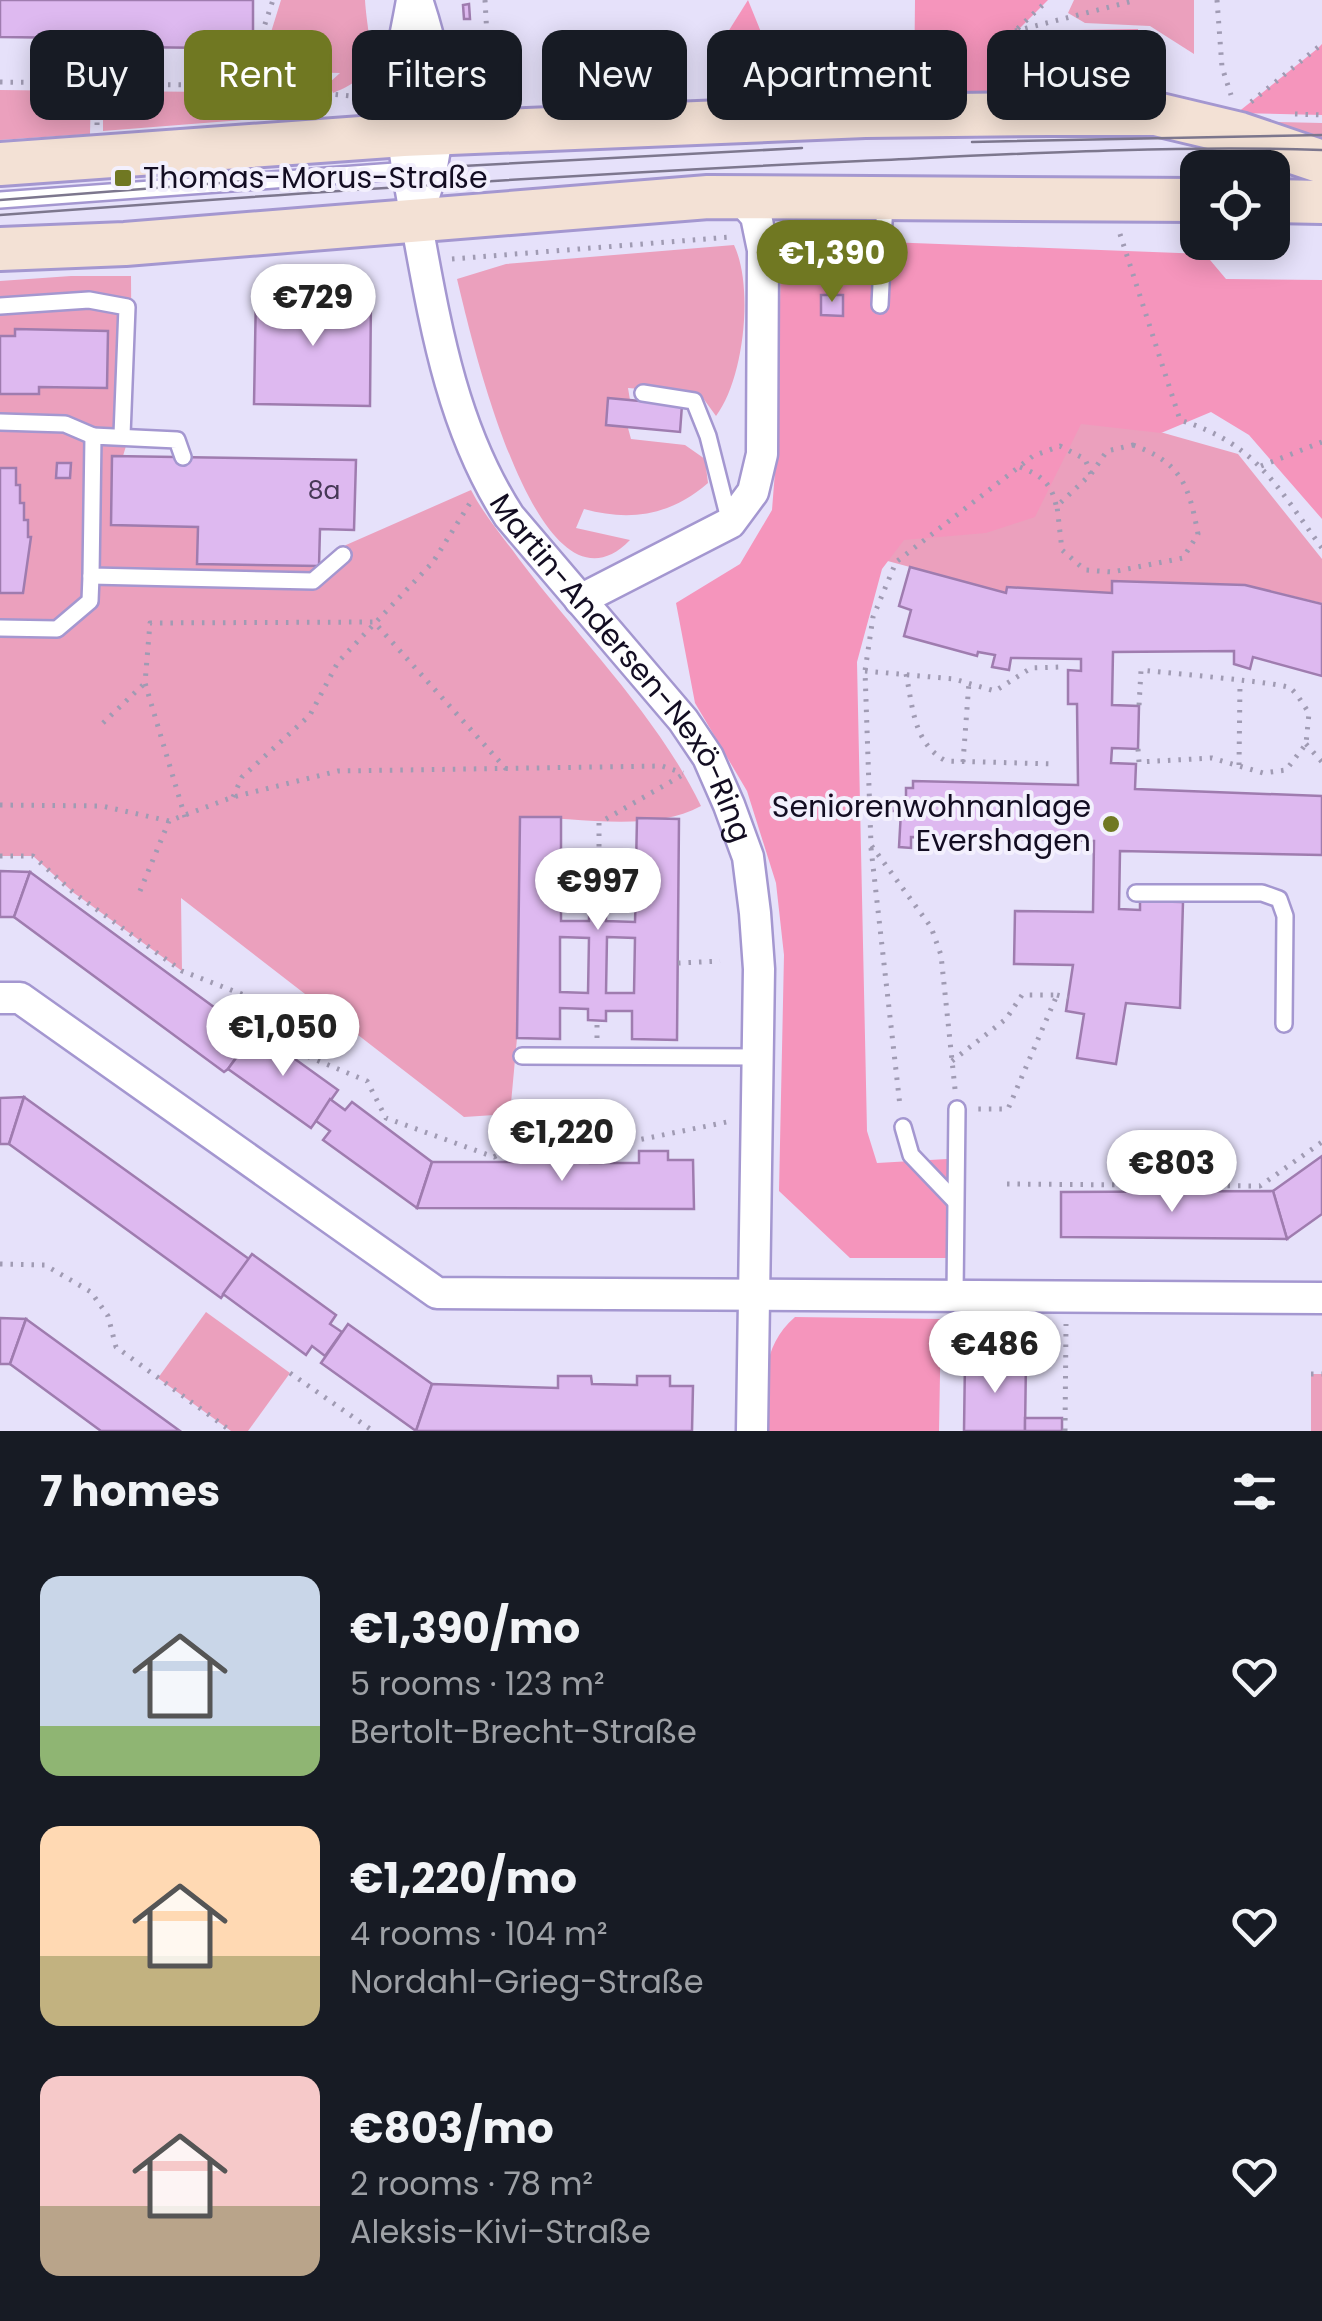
<!DOCTYPE html>
<html lang="en">
<head>
<meta charset="utf-8">
<style>
  :root { --surface:#171b24; --page:#242831; --text:#f1f3f6; --muted:#9ea1a6; --accent:#707822 }
  body { margin:0; font-family:Poppins,sans-serif; background:var(--page); color:var(--text); height:100vh; display:flex; flex-direction:column; font-size:38px; white-space:nowrap }
  * { box-sizing:border-box; margin:0 }
  p { font-size:32px; color:var(--muted) }
  .icon { flex:none; width:55px; height:55px; fill:none; stroke:currentColor; stroke-width:2; stroke-linecap:round; stroke-linejoin:round }
  .map { position:relative; height:1431px; overflow:hidden }
  .sheet { display:flex; flex-direction:column; background:var(--surface); flex:1 }
  .sheet>* { flex:none }
  .top-card { position:absolute; left:30px; top:30px; width:1262px; height:90px; display:flex; gap:20px }
  .buttons { position:absolute; left:1180px; top:150px; display:grid; gap:20px }
  .buttons a { display:grid; place-items:center; width:110px; height:110px; border-radius:20px; background:var(--surface); box-shadow:0 5px 25px #0003; font-size:50px }
  .price { position:absolute; translate:-50% -85px; padding:0 22px; border-radius:35px; background:#fff; color:#222; font-size:32px; line-height:65px; filter:drop-shadow(0 2px 5px #0008) }
  .price::after { content:''; position:absolute; left:50%; top:60px; width:30px; height:22px; margin-left:-15px; background:inherit; clip-path:polygon(0 0,100% 0,50% 100%) }
  .price.on { background:var(--accent); color:#fff }
  ul { padding:0; list-style:none }
  li { display:flex; align-items:center; gap:30px; height:250px; padding:0 40px }
  li span { display:grid; place-items:center; flex:none; width:280px; height:200px; border-radius:20px; color:#555 }
  li>.icon { margin-inline-start:auto }
  span .icon { width:120px; height:120px; fill:#fffc; stroke-width:1 }
  li b { font-size:42px }
  h2 { display:flex; justify-content:space-between; align-items:center; height:120px; padding:0 40px; font-size:42px }
  .chip { padding:0 35px; border-radius:20px; background:var(--surface); box-shadow:0 5px 25px #0003; font-size:35px; line-height:90px }
  .chip.on { background:var(--accent); color:#fff }
  .map>svg:first-child { display:block }
  .green { fill:#eba0bd }
  .forest { fill:#f595bc }
  .building { fill:#deb9f0; stroke:#9f7caf; stroke-width:2.5; fill-rule:evenodd }
  .lines { fill:none; stroke-linecap:round; stroke-linejoin:round }
  .lane-casing { stroke:#a497d0; stroke-width:20 }
  .street-casing { stroke:#a497d0; stroke-width:35 }
  .secondary-casing { stroke:#a497d0; stroke-width:48 }
  .path { stroke:#a09bb3; stroke-width:5; stroke-dasharray:2.5 8; stroke-linecap:butt }
  .lane { stroke:#fff; stroke-width:15 }
  .street { stroke:#fff; stroke-width:30 }
  .secondary { stroke:#f3e1d5; stroke-width:42 }
  .tram { stroke:#7d778e; stroke-width:2.5 }
  .poi-dot { fill:#707822; stroke:#f3f0fd; stroke-width:4 }
  .labels { text-anchor:middle; stroke-width:8; stroke-linejoin:round; paint-order:stroke }
  .number-label { font-size:25px; fill:#463856 }
  .poi-label { font-size:30px; fill:#130d22; stroke:#f3f0fd; text-anchor:start }
  .street-label { font-size:30px; fill:#130d22; stroke:#f3f0fd }
</style>
</head>
<body>
<div class="map">
<svg width="1322" height="1431" viewBox="0 0 1322 1431">
  <rect width="100%" height="100%" fill="#e6e1fa"/>
  <g class="green">
    <path d="M 281,0 L 365,0 C 368,48 385,73 333,93 L 329,83 L 340,73 L 259,71 Z"/>
    <polygon points="1074,0 1194,0 1194,54 1150,26 1085,23 1068,13"/>
    <polygon points="0,90 91,91 90,134 0,140"/>
    <polygon points="103,91 214,92 242,120 103,131"/>
    <polygon points="1278,122 1322,123 1322,150 1279,128"/>
    <path d="M 734,245 C 754,287 744,379 716,416 L 700,394 L 628,388 L 630,400 L 608,399 L 606,425 L 628,428 L 631,439 L 685,445 L 705,459 L 708,483 C 671,515 631,522 584,509 L 576,528 L 630,540 C 538,635 470,332 457,279 L 506,264 Z"/>
    <path d="M 71,276 L 131,276 L 132,426 L 123,456 L 112,456 L 198,527 L 198,564 L 319,566 L 346,545 L 471,490 C 484,515 503,537 519,559 C 580,640 657,715 701,806 C 652,833 575,817 520,817 L 517,1038 L 510,1114 L 464,1117 L 181,898 L 182,971 L 74,893 L 33,856 L 0,856 L 0,281 Z"/>
    <polygon points="912,362 1238,454 1322,559 1322,603 1245,585 1113,581 1112,593 1008,587 1006,593 847,550"/>
    <polygon points="206,1312 290,1373 248,1431 231,1431 158,1378"/>
    <rect x="1311" y="1374" width="11" height="57"/>
  </g>
  <g class="forest">
    <polygon points="748,0 765,42 764,90 749,90 711,59"/>
    <polygon points="915,0 1048,0 1017,31 1138,29 1146,95 914,95"/>
    <polygon points="1322,44 1322,115 1237,113 1317,49"/>
    <polygon points="781,238 1205,254 1226,279 1322,280 1322,519 1249,435 1211,412 1161,433 1081,424 1035,517 986,533 904,540 882,569 857,662 867,1131 877,1163 947,1159 949,1258 850,1258 779,1191 784,955 776,883 747,791 695,703 676,603 740,564 772,510 778,433"/>
    <path d="M 795,1317 L 941,1319 L 939,1431 L 762,1431 C 765,1388 760,1347 795,1317 Z"/>
  </g>
  <g class="building">
    <polygon points="0,0 253,0 253,38 214,37 214,48 130,47 131,36 114,36 113,48 78,48 78,38 0,37"/>
    <polygon points="469,4 470,19 464,19 463,5"/>
    <polygon points="256,291 371,293 370,406 254,404"/>
    <polygon points="821,295 843,295 843,316 821,315"/>
    <polygon points="15,329 108,331 107,388 39,387 39,394 0,394 0,336 15,336"/>
    <polygon points="608,398 682,405 680,432 606,425"/>
    <polygon points="112,456 356,460 354,530 320,529 319,566 197,564 198,527 111,525"/>
    <polygon points="57,463 71,463 70,478 56,478"/>
    <polygon points="0,468 16,468 16,485 20,485 20,503 24,503 24,520 28,520 28,537 31,537 23,593 0,593"/>
    <polygon points="910,567 1006,593 1007,587 1112,593 1112,581 1245,585 1322,604 1322,676 1253,657 1250,669 1234,664 1234,651 1113,652 1112,705 1139,706 1138,749 1112,748 1111,763 1136,764 1135,789 1322,796 1322,855 1120,851 1119,909 1140,910 1140,901 1183,902 1180,1008 1126,1003 1116,1064 1077,1058 1084,1014 1066,1011 1073,965 1014,964 1015,911 1093,912 1094,841 911,837 911,848 899,847 901,811 892,811 892,803 906,803 906,788 913,788 913,781 1078,785 1077,704 1068,704 1068,670 1081,671 1081,659 1011,658 1009,670 992,667 995,655 978,652 977,656 904,636 911,610 899,606"/>
    <path d="M 520,817 L 561,817 L 561,866 L 589,867 L 589,856 L 607,857 L 607,867 L 636,867 L 637,818 L 679,819 L 677,1040 L 632,1039 L 632,1011 L 606,1011 L 606,1021 L 588,1020 L 588,1009 L 560,1008 L 560,1039 L 517,1038 ZM 561,883 L 589,883 L 589,921 L 561,921 ZM 606,885 L 636,886 L 635,922 L 606,921 ZM 560,937 L 589,938 L 588,993 L 560,992 ZM 607,937 L 635,938 L 634,993 L 606,993 Z"/>
    <polygon points="0,871 30,872 14,917 0,917"/>
    <polygon points="30,872 252,1035 228,1069 224,1072 14,917"/>
    <polygon points="256,1031 338,1090 311,1128 228,1069"/>
    <polygon points="24,1097 9,1144 0,1144 0,1098"/>
    <polygon points="24,1097 249,1259 221,1298 9,1144"/>
    <polygon points="330,1099 345,1110 352,1102 432,1162 417,1208 323,1140 330,1131 316,1121"/>
    <polygon points="557,1151 590,1152 590,1163 639,1163 639,1151 668,1151 668,1160 693,1160 694,1209 417,1208 432,1162 557,1162"/>
    <polygon points="1322,1156 1322,1214 1287,1239 1273,1191"/>
    <polygon points="1273,1191 1287,1239 1061,1237 1061,1192"/>
    <polygon points="252,1254 336,1315 330,1324 342,1332 325,1356 312,1346 306,1355 223,1294"/>
    <polygon points="0,1318 26,1319 10,1364 0,1364"/>
    <polygon points="26,1319 180,1431 101,1431 10,1364"/>
    <polygon points="348,1324 432,1384 416,1431 321,1363"/>
    <polygon points="965,1360 1026,1360 1025,1431 964,1431"/>
    <polygon points="558,1376 591,1376 592,1384 637,1385 637,1376 670,1376 670,1386 693,1386 692,1431 416,1431 432,1384 558,1388"/>
    <rect x="1025" y="1418" width="37" height="13"/>
  </g>
  <g class="lines">
    <defs>
      <g id="lane">
        <polyline points="0,200 409,170"/>
        <polyline points="880,305 885,201"/>
        <polyline points="0,306 89,300 127,307 122,435"/>
        <polyline points="643,393 694,401 708,436 730,523"/>
        <polyline points="0,422 65,424 93,436"/>
        <polyline points="183,457 177,440 93,436 91,576 313,581 343,555"/>
        <polyline points="0,628 57,629 90,601 91,576"/>
        <polyline points="1136,893 1262,893 1279,899 1285,916 1284,1024"/>
        <polyline points="522,1056 758,1057"/>
        <polyline points="903,1127 911,1155 955,1201"/>
        <polyline points="955,1295 957,1109"/>
      </g>
      <g id="street">
        <path id="s1" d="M 412,0 C 408,25 401,51 400,75 C 398,124 408,172 416,220 C 435,323 451,426 509,516 L 683,720 L 708,757 L 729,805 L 748,857 L 755,913 L 759,969 L 752,1431"/>
        <path d="M 417,0 C 444,79 446,138 417,217"/>
        <polyline points="580,600 730,523 753,492 762,454 763,250 756,216 742,200 731,196"/>
        <polyline points="0,998 20,998 437,1293 1322,1298"/>
      </g>
      <g id="secondary">
        <polyline points="0,164 403,135 865,116 1048,114 1156,114 1240,134 1322,162"/>
        <polyline points="1272,201 1322,202"/>
        <polyline points="0,249 125,244 708,197 1198,200"/>
      </g>
    </defs>
    <use href="#lane" class="lane-casing"/>
    <use href="#street" class="street-casing"/>
    <use href="#secondary" class="secondary-casing"/>
    <g class="path">
      <polyline points="485,0 489,72 496,91"/>
      <polyline points="1217,0 1222,67 1231,95"/>
      <polyline points="1015,31 1137,0"/>
      <polyline points="1014,80 1015,31 1048,0"/>
      <polyline points="0,82 253,86 371,98"/>
      <polyline points="253,86 259,42 273,0"/>
      <polyline points="462,94 511,93"/>
      <polyline points="1251,102 1322,44"/>
      <polyline points="288,111 289,90"/>
      <polyline points="1295,114 1322,115"/>
      <polyline points="97,125 98,83"/>
      <path d="M 1120,234 L 1180,420 C 1257,444 1277,487 1322,548"/>
      <polyline points="452,259 731,237"/>
      <path d="M 1133,445 C 1182,463 1189,486 1198,534 L 1183,558 L 1112,572 L 1085,570 L 1062,550 L 1057,506 L 1091,474 L 1107,451 Z"/>
      <polyline points="1261,466 1322,442"/>
      <path d="M 1020,467 C 1040,475 1051,482 1056,505"/>
      <polyline points="865,671 954,679 995,691 1031,668 1060,667"/>
      <path d="M 906,674 C 913,707 913,743 946,761 L 1056,764"/>
      <polyline points="103,723 145,683"/>
      <polyline points="1306,744 1322,762"/>
      <path d="M 1138,749 L 1139,762 L 1212,758 L 1263,773 L 1286,770 L 1306,744 L 1309,713 C 1304,706 1297,693 1290,688 C 1280,682 1164,673 1141,670 L 1139,706"/>
      <polyline points="963,762 969,682"/>
      <polyline points="1239,765 1240,683"/>
      <polyline points="233,797 242,777 310,715 338,662 433,562 470,503"/>
      <polyline points="0,805 102,806 169,821 233,797 338,771 662,766 683,773"/>
      <polyline points="185,817 145,683 150,623 374,622 508,771"/>
      <polyline points="871,848 900,1106"/>
      <polyline points="0,856 33,856 74,893 182,971 244,995 292,1050 367,1081 386,1118 494,1157 551,1125 633,1141 732,1121"/>
      <polyline points="599,857 599,823 684,774"/>
      <polyline points="140,891 169,821"/>
      <polyline points="678,963 720,961"/>
      <polyline points="1057,995 1068,998"/>
      <polyline points="597,1038 597,1021"/>
      <polyline points="952,1061 1006,1019 1022,995 1057,995 1008,1109 978,1109"/>
      <polyline points="955,1089 941,955 931,927 871,845 865,671 873,617 896,562 1033,456 1060,446 1085,459 1091,474"/>
      <polyline points="1007,1184 1260,1186 1322,1142"/>
      <polyline points="0,1264 45,1265 91,1292 108,1316 116,1347 231,1431"/>
      <polyline points="290,1373 373,1431"/>
      <polyline points="1311,1374 1322,1374"/>
      <polyline points="1065,1431 1066,1324"/>
    </g>
    <use href="#lane" class="lane"/>
    <use href="#street" class="street"/>
    <use href="#secondary" class="secondary"/>
    <g class="tram">
      <polyline points="972,142 1322,135"/>
      <polyline points="463,166 802,148"/>
      <polyline points="0,200 313,176"/>
      <path d="M 0,215 C 287,194 573,174 861,161 C 1014,154 1169,145 1322,150"/>
    </g>
  </g>
  <g class="poi-dot">
    <rect x="113" y="168" width="20" height="20" rx="5"/>
    <circle cx="1111" cy="824" r="10"/>
  </g>
  <g class="labels">
    <g class="number-label">
      <text x="324" y="499">8a</text>
    </g>
    <g class="poi-label">
      <text x="143" y="188">Thomas-Morus-Straße</text>
      <text x="1091" y="817" text-anchor="end">Seniorenwohnanlage<tspan x="1091" dy="34">Evershagen</tspan></text>
    </g>
    <g class="street-label">
      <text dy="10" stroke="none"><textPath href="#s1" startOffset="725">Martin-Andersen-Nexö-Ring</textPath></text>
    </g>
  </g>
</svg>
<div class="buttons">
<a><svg class="icon" aria-label="locate" viewBox="0 0 24 24"><circle cx="12" cy="12" r="6"/><path d="M12 2v4M12 18v4M2 12h4M18 12h4"/></svg></a>
</div>
<b class="price on" style="left:832px;top:305px">€1,390</b>
<b class="price" style="left:313px;top:349px">€729</b>
<b class="price" style="left:598px;top:933px">€997</b>
<b class="price" style="left:283px;top:1079px">€1,050</b>
<b class="price" style="left:562px;top:1184px">€1,220</b>
<b class="price" style="left:1172px;top:1215px">€803</b>
<b class="price" style="left:995px;top:1396px">€486</b>
<div class="top-card">
<a class="chip">Buy</a>
<a class="chip on">Rent</a>
<a class="chip">Filters</a>
<a class="chip">New</a>
<a class="chip">Apartment</a>
<a class="chip">House</a>
</div>
</div>
<section class="sheet">
<h2>7 homes<svg class="icon" aria-label="filters" viewBox="0 0 24 24"><path d="M4 7h16M4 17h16"/><circle cx="9" cy="7" r="2"/><circle cx="15" cy="17" r="2"/></svg></h2>
<ul>
<li><span style="background:linear-gradient(#c9d6e8 75%,#8fb573 0)"><svg class="icon" aria-label="home" viewBox="0 0 24 24"><path d="M3 11l9-7 9 7M6 9v11h12V9"/></svg></span><div><b>€1,390/mo</b><p>5 rooms · 123 m²</p><p>Bertolt-Brecht-Straße</p></div><svg class="icon" aria-label="heart" viewBox="0 0 24 24"><path d="M12 20l-8-8c-3-5 5-10 8-4 3-6 11-1 8 4z"/></svg></li>
<li><span style="background:linear-gradient(#ffd9b3 65%,#c2b280 0)"><svg class="icon" aria-label="home" viewBox="0 0 24 24"><path d="M3 11l9-7 9 7M6 9v11h12V9"/></svg></span><div><b>€1,220/mo</b><p>4 rooms · 104 m²</p><p>Nordahl-Grieg-Straße</p></div><svg class="icon" aria-label="heart" viewBox="0 0 24 24"><path d="M12 20l-8-8c-3-5 5-10 8-4 3-6 11-1 8 4z"/></svg></li>
<li><span style="background:linear-gradient(#f6c9c9 65%,#b9a48a 0)"><svg class="icon" aria-label="home" viewBox="0 0 24 24"><path d="M3 11l9-7 9 7M6 9v11h12V9"/></svg></span><div><b>€803/mo</b><p>2 rooms · 78 m²</p><p>Aleksis-Kivi-Straße</p></div><svg class="icon" aria-label="heart" viewBox="0 0 24 24"><path d="M12 20l-8-8c-3-5 5-10 8-4 3-6 11-1 8 4z"/></svg></li>
</ul>
</section>
</body>
</html>
